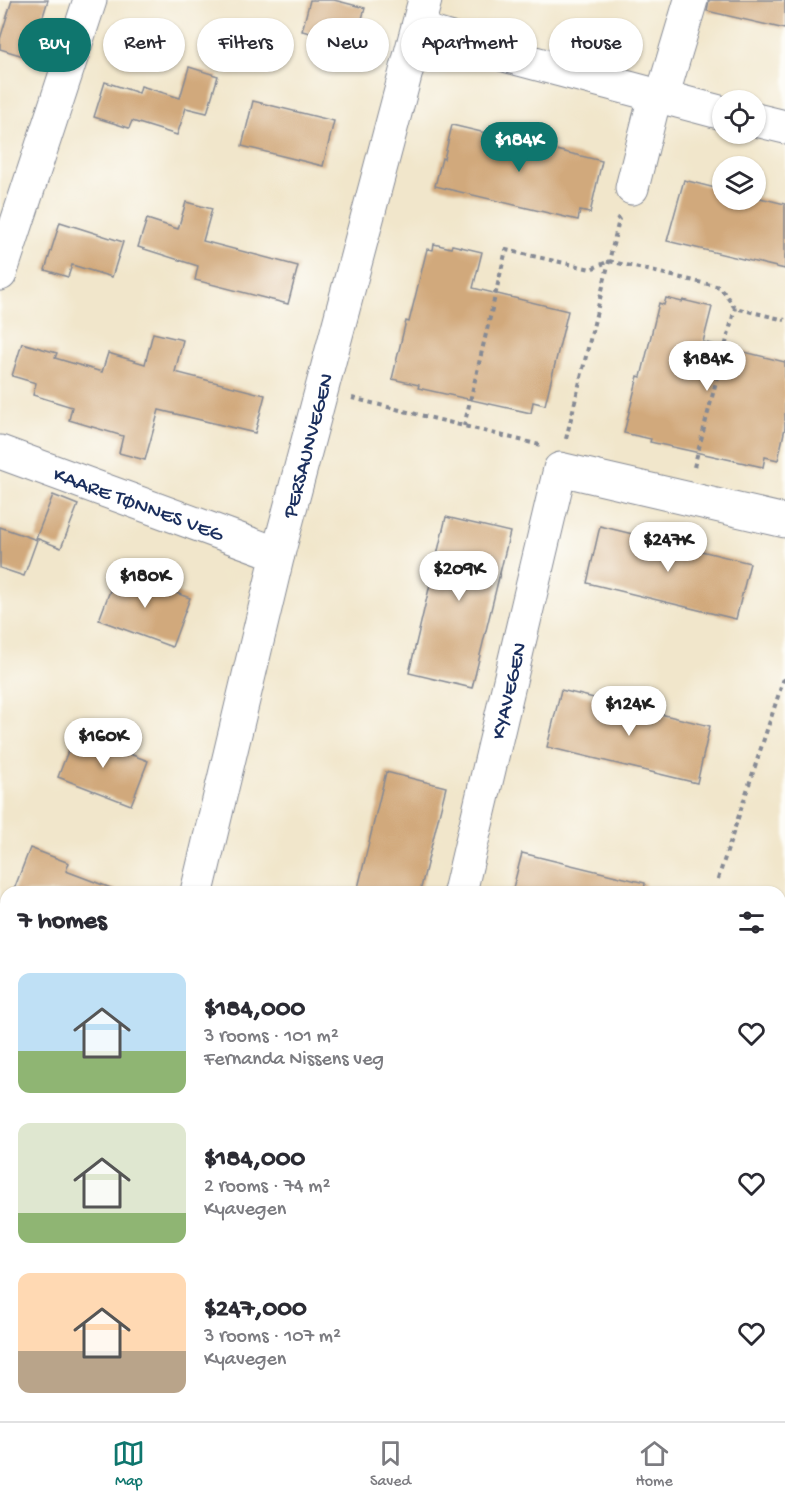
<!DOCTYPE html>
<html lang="en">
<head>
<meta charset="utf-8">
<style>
  :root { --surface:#fff; --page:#f2f2f3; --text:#2b2b33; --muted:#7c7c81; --line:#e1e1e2; --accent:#0f766e }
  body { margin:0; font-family:"Gochi Hand",sans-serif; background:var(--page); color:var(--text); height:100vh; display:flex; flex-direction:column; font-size:22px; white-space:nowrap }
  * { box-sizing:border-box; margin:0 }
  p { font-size:20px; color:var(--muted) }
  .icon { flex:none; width:33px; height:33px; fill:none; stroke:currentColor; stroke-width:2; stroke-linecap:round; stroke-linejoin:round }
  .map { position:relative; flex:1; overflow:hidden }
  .drawer { position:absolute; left:0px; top:886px; width:786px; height:536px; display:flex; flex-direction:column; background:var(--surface); border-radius:18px 18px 0 0; box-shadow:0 2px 4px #0004 }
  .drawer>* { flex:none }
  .top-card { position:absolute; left:18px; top:18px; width:750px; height:54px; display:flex; gap:12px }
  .controls { position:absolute; left:712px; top:90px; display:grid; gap:12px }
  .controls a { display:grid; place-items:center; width:54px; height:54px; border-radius:50%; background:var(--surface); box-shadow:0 2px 4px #0004; font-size:30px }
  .price { position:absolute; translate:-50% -51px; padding:0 14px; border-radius:21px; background:#fff; color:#222; font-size:20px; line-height:39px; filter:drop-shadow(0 2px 3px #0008) }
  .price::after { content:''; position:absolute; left:50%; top:36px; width:18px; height:14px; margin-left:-9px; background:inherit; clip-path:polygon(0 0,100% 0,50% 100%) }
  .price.selected { background:var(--accent); color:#fff }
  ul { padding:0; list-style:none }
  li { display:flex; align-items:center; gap:18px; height:150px; padding:0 18px }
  li span { display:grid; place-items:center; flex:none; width:168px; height:120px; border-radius:12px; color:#555 }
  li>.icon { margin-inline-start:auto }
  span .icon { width:72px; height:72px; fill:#fffc; stroke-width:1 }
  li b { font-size:26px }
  h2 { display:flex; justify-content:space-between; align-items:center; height:72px; padding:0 18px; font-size:26px }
  .pill { padding:0 21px; border-radius:27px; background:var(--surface); box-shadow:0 2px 4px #0004; font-size:21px; line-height:54px }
  .pill.selected { background:var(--accent); color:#fff }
  .tabs { display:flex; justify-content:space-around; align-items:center; height:84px; border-top:2px solid var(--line); background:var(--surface); font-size:16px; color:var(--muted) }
  .tabs a { display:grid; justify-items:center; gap:3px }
  .tabs .selected { color:var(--accent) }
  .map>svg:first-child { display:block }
  .building { fill:#d1a97b }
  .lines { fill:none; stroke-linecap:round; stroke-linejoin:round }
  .minor-casing { stroke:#868a94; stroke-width:35 }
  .path { stroke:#868a94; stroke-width:4; stroke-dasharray:4.5 4.5; stroke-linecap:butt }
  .minor { stroke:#fff; stroke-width:33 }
  .labels { text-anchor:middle; stroke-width:4.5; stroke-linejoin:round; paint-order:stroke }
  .street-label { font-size:21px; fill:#1b2f5e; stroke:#fdfcf7 }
</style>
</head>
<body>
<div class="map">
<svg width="785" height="1421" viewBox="0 0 785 1421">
  <rect width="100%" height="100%" fill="#fdfcf7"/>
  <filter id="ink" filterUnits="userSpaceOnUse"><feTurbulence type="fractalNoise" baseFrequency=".0167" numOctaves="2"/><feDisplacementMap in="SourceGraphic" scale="12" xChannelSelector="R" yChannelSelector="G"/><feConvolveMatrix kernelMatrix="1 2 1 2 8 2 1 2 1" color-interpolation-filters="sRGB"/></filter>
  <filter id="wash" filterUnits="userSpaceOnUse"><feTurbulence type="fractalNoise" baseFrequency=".008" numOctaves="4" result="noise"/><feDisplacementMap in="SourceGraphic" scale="24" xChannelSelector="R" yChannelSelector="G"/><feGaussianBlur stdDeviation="1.35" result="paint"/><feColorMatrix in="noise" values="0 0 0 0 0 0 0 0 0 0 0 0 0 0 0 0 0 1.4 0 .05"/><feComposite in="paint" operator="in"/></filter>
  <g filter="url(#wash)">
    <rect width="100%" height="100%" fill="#f1e6cb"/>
    <g id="blocks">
      <g class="building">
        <polygon points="12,0 48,0 30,58 0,49 0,39"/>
        <polygon points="310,0 334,0 365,8 355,44 302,31"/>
        <polygon points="709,0 785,0 785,29 707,11"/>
        <polygon points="189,67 218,76 207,113 186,108 177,135 132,121 129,128 94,117 105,82 139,93 141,86 180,98"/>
        <polygon points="253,101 334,121 323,166 242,146"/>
        <polygon points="452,125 602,161 590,213 580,211 578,220 435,186 442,158 444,159"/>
        <polygon points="684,180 723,190 723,200 756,200 756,197 785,204 785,269 667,241"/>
        <polygon points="186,202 212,209 203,241 298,266 288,304 195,280 198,266 138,247 147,219 178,229"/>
        <polygon points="60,222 123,242 112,277 72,265 68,277 45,270"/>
        <polygon points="434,244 451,248 452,245 482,252 473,288 568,311 545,405 533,402 531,413 418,388 419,385 392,379 406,321 409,322 427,249 433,250"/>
        <polygon points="666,298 682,302 683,300 712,307 703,342 785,362 785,428 778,460 765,457 763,467 650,442 651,439 624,433 638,376 641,377 659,303 664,305"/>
        <polygon points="153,333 183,340 175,372 265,395 255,433 159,410 145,460 119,453 123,436 69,420 72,407 33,395 36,383 12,376 22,343 57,353 55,358 102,372 108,353 145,364"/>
        <polygon points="53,495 78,505 61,548 36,538"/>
        <polygon points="446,517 510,532 472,688 409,673"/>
        <polygon points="600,526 750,563 736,619 587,583"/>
        <polygon points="0,527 37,540 24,576 0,568"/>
        <polygon points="117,572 190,598 172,647 99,620"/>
        <polygon points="561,690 710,726 697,783 547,747"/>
        <polygon points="75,733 148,761 131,805 58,777"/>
        <polygon points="386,772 446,787 420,892 357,892"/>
        <polygon points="30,848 69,863 66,871 116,890 115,892 13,892"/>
        <polygon points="522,853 645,883 644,892 512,892"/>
      </g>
    </g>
  </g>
  <g filter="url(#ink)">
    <use href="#blocks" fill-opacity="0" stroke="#868a94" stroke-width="1.5"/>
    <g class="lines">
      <defs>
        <g id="minor">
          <polyline points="418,29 508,56 723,113"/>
          <polyline points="662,97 691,0"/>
          <polyline points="756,120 785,127"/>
          <polyline points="632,188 655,96"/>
          <polyline points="0,274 90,0"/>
          <path id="s1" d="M 0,452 L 278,554"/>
          <path id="s2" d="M 197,892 L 278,554 L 425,0"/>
          <path id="s3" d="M 460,892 L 560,469 L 785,521"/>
          <polyline points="0,1097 6,1100"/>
          <polyline points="41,1421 43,1416"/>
          <polyline points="335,1421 337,1416"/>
        </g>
      </defs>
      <use href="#minor" class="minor-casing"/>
      <g class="path">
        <polyline points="564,34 641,52"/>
        <polyline points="352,398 540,445"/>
        <polyline points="464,426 506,250 591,269 609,261 720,287 735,308 785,320"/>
        <polyline points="566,439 619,220 617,217"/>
        <polyline points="694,467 735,308"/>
        <polyline points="718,879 785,675"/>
        <polyline points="780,1248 785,1249"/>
        <polyline points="780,1272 785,1251"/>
        <polyline points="778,1416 785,1418"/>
        <polyline points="460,1421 461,1416"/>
        <polyline points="744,1421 746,1416"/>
      </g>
      <use href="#minor" class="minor"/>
    </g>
  </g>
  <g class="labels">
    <g class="street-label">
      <text dy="7" stroke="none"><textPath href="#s2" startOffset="460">PERSAUNVEGEN</textPath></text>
      <text dy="7" stroke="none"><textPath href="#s1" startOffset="148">KAARE TØNNES VEG</textPath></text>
      <text dy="7" stroke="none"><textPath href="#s3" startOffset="207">KYAVEGEN</textPath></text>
    </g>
  </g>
</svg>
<div class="controls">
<a><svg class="icon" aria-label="locate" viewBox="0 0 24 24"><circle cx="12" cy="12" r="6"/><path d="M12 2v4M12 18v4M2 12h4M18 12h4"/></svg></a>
<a><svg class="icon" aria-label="layers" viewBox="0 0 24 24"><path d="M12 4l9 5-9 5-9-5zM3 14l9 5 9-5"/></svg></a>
</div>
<b class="price selected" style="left:519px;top:173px">$184K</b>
<b class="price" style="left:707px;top:392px">$184K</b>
<b class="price" style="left:668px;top:573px">$247K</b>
<b class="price" style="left:459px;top:602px">$209K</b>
<b class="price" style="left:145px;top:609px">$180K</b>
<b class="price" style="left:629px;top:737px">$124K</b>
<b class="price" style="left:103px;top:769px">$160K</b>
<div class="top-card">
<a class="pill selected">Buy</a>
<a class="pill">Rent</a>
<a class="pill">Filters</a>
<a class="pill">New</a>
<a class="pill">Apartment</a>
<a class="pill">House</a>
</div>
<section class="drawer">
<h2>7 homes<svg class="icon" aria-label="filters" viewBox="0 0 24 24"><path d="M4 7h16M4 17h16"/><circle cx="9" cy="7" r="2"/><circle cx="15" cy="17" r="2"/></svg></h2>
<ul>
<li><span style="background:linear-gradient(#bfe0f5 65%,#8fb573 0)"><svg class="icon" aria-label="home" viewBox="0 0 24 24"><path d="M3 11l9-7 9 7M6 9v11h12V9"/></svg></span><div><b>$184,000</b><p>3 rooms · 101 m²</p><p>Fernanda Nissens veg</p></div><svg class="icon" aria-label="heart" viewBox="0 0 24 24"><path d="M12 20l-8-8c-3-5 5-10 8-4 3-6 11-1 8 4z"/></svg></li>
<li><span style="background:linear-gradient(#dfe7d0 75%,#8fb573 0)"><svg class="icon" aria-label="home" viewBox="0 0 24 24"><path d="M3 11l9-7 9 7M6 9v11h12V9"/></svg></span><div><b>$184,000</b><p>2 rooms · 74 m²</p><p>Kyavegen</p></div><svg class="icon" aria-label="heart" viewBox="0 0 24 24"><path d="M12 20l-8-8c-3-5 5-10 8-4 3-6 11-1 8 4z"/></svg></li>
<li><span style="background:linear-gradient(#ffd9b3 65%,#b9a48a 0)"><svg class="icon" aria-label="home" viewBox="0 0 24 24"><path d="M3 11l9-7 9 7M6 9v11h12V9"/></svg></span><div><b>$247,000</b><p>3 rooms · 107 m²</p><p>Kyavegen</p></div><svg class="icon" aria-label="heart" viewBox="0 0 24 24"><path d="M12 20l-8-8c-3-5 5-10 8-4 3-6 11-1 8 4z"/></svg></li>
</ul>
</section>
</div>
<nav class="tabs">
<a class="selected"><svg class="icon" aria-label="map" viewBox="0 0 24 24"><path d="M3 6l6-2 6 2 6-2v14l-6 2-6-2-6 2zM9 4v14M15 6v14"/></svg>Map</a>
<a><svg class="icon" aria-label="saved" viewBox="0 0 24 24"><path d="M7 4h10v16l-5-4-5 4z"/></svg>Saved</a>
<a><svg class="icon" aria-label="home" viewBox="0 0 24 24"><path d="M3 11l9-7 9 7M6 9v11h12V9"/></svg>Home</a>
</nav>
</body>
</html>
